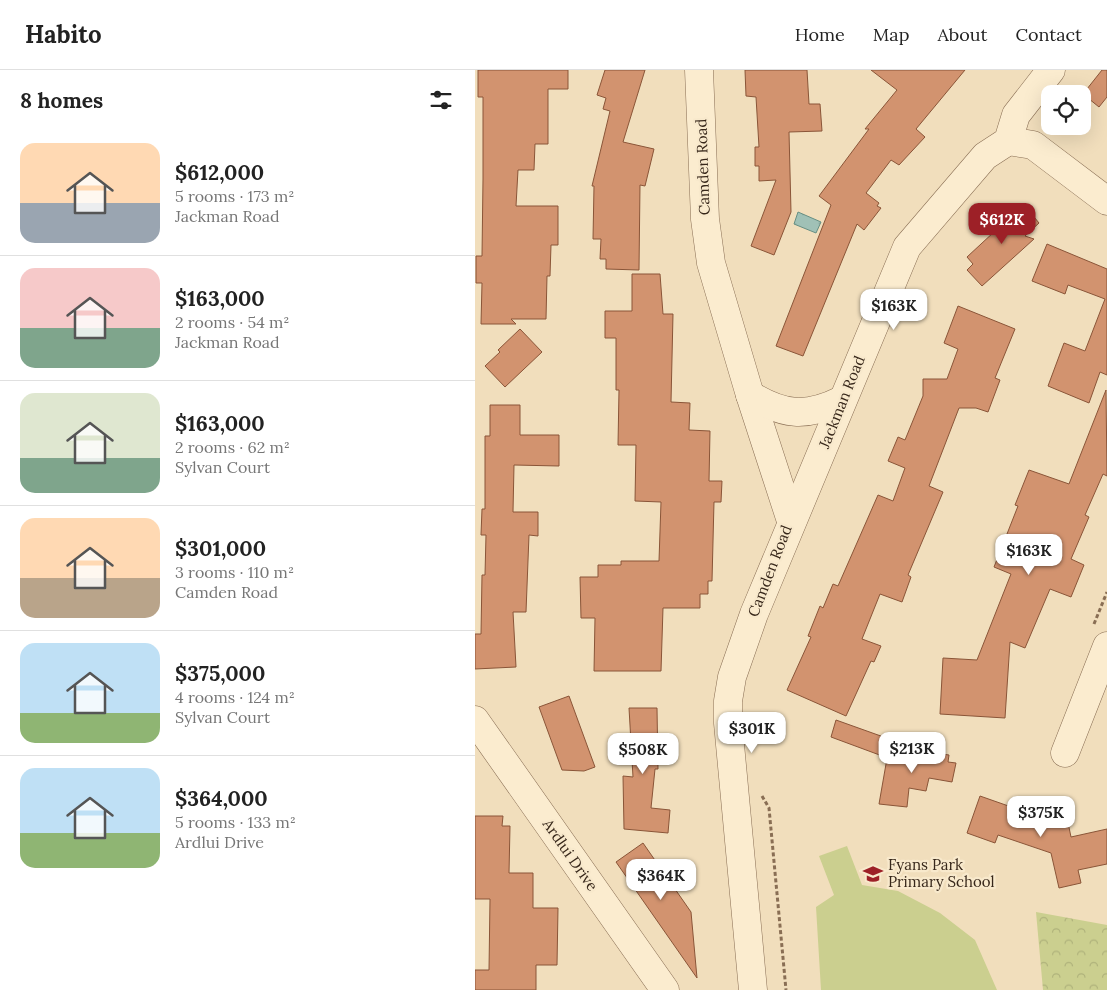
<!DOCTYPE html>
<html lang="en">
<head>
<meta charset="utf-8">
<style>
  :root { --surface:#fff; --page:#f2f2f2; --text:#222; --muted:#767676; --line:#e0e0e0; --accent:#9d2027 }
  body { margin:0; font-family:Lora,serif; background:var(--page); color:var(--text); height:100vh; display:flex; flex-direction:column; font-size:19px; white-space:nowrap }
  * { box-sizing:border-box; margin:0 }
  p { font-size:16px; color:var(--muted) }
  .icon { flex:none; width:28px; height:28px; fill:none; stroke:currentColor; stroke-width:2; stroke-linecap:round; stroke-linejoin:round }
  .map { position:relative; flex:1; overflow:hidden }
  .panel { display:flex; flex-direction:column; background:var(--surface); width:475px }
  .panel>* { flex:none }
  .buttons { position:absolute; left:566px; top:15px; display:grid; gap:10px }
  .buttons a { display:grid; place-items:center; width:50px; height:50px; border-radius:10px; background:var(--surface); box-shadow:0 5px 20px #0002; font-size:25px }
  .price { position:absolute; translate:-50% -42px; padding:0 11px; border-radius:10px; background:#fff; color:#222; font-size:16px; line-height:32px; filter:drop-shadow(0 1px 2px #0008) }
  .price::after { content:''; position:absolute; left:50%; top:30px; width:15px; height:11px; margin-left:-8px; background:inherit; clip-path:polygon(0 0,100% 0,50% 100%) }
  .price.on { background:var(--accent); color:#fff }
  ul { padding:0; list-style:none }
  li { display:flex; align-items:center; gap:15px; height:125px; padding:0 20px }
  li+li { border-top:1px solid var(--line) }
  li span { display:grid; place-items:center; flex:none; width:140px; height:100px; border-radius:15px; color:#555 }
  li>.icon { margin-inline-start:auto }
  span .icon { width:60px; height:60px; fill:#fffc; stroke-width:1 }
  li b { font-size:21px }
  h2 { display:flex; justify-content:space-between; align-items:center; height:60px; padding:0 20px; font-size:21px }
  header { display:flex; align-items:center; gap:30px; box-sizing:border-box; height:70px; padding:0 25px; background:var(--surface); border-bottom:1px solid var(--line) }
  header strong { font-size:24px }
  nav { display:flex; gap:28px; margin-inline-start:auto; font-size:18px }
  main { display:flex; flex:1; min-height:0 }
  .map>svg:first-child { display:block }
  .forest { fill:url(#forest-crowns) }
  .pitch { fill:#cbcf8f }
  .water { fill:url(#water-ripples); stroke:#678f83 }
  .building { fill:#d2936f; stroke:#8a5538 }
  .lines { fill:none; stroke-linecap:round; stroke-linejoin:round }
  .minor-casing { stroke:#896e54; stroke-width:29 }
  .path { stroke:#896e54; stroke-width:3; stroke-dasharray:4 2.5; stroke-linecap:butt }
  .minor { stroke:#fbeccf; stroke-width:28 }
  .labels { text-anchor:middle; stroke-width:4.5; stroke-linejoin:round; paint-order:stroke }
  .street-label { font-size:15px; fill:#37271a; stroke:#f8e9cc }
  .poi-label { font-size:15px; fill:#37271a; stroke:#f8e9cc; text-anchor:start }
</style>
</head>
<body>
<header>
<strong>Habito</strong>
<nav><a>Home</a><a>Map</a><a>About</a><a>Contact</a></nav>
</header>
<main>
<section class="panel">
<h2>8 homes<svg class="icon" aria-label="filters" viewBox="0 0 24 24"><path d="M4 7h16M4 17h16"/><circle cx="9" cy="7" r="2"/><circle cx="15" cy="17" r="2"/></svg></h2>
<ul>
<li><span style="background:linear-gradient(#ffd9b3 60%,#9aa5b1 0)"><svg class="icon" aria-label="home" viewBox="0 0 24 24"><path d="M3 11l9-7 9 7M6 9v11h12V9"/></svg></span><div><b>$612,000</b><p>5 rooms · 173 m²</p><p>Jackman Road</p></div></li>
<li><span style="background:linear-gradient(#f6c9c9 60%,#7fa58c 0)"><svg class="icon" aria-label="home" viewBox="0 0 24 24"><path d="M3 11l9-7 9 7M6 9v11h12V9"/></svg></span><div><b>$163,000</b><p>2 rooms · 54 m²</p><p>Jackman Road</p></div></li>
<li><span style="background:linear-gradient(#dfe7d0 65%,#7fa58c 0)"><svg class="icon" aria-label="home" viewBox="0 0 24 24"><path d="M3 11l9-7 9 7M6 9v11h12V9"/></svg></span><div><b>$163,000</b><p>2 rooms · 62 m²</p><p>Sylvan Court</p></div></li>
<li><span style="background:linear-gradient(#ffd9b3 60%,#b9a48a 0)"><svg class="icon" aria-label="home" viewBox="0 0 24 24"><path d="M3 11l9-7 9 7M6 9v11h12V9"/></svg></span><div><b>$301,000</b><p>3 rooms · 110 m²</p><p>Camden Road</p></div></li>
<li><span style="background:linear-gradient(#bfe0f5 70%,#8fb573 0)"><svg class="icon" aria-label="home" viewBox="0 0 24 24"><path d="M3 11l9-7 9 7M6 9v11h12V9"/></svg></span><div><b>$375,000</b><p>4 rooms · 124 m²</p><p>Sylvan Court</p></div></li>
<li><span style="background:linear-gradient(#bfe0f5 65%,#8fb573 0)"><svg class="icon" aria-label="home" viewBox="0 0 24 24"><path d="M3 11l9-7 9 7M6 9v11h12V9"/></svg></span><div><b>$364,000</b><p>5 rooms · 133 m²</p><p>Ardlui Drive</p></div></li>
</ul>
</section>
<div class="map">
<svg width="632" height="920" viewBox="0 0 632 920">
  <defs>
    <pattern id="forest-crowns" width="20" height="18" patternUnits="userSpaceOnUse" patternTransform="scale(1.25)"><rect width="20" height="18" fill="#cbcf8f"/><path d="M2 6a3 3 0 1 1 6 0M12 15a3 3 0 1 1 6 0" fill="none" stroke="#afb27b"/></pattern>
    <pattern id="water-ripples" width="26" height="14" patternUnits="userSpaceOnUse" patternTransform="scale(1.25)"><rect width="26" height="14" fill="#a0c1b6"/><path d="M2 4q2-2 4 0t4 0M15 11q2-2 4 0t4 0" fill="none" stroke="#839d93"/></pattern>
  </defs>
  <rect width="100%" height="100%" fill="#f1debc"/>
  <polygon class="forest" points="561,842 632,855 632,920 568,920"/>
  <polygon class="pitch" points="372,776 387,815 423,821 465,843 500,870 522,920 346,920 341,837 359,825 344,786"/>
  <polygon class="water" points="323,142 346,152 341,163 319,154"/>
  <g class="building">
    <polygon points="3,0 93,0 93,19 73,19 73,74 60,74 59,100 43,100 41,136 83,136 83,175 76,175 75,206 72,206 71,249 36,249 41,254 6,254 7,213 1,213 1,186 7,186 8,109 8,27 3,27"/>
    <polygon points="130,0 170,0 148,72 179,79 170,116 165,115 164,200 131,199 131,189 125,189 126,169 118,169 119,116 117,116 135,41 128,39 131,28 122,25"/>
    <polygon points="270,0 332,0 334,34 345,34 347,61 314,62 316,142 299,185 276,176 301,110 284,111 284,96 280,96 280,77 284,77 281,27 271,26"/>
    <polygon points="396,0 490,0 441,59 450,67 424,95 416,90 391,123 404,133 402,136 406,138 389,160 382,154 328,286 301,276 356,135 344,126 394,59 390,59 422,20"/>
    <polygon points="627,0 632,0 632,27 624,37 608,24"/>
    <polygon points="550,136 564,153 550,166 559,169 507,216 492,200 498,194 492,187 520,161 518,158 534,143 538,147"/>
    <polygon points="572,174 632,199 632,305 625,302 614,333 573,316 589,273 610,281 630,229 593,215 590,224 557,211"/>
    <polygon points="157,204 185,204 188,244 198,244 196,332 215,333 214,360 235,361 234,411 247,411 246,432 239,432 237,511 233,511 233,524 225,524 225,538 188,538 186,601 119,601 120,548 106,548 105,507 123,507 123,495 146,495 146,491 184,491 186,432 160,431 161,375 143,375 144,320 141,320 141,268 130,268 130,241 157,241"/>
    <polygon points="483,236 540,259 520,308 525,310 513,342 501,338 484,338 454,416 468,422 433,505 436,507 427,532 405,524 387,569 406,576 399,592 396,591 371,646 312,620 336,567 333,566 345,536 348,538 358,514 363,516 403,425 418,431 430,398 413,391 423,367 430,370 448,326 448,309 472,309 483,279 469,273"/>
    <polygon points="45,259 67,282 30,317 10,296 25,282 23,280"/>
    <polygon points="631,320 632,406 628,404 610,445 614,447 596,489 609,495 596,527 575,519 550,578 535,572 530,648 465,644 468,588 502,590 536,504 519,497 543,436 540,435 554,400 594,414"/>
    <polygon points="15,335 45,335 45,365 84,365 84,396 39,395 38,442 63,442 63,466 54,465 51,542 38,542 41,597 0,599 0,564 6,564 7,505 10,505 11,465 6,465 7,439 10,439 10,366 15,366"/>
    <polygon points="94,626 120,697 109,701 87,700 64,637"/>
    <polygon points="154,638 182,638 183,699 180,699 176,738 195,740 193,763 149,759 148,706 158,707"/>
    <polygon points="361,650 417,670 410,687 356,667"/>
    <polygon points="414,677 474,685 473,692 481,693 477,712 454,708 451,721 434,718 432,737 404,734"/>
    <polygon points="505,726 542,739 543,735 564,742 559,756 592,748 596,767 632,759 632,794 603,800 606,813 584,818 576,783 523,765 520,773 492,763"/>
    <polygon points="0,746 28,746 27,756 35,756 34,803 58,803 58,838 83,838 82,895 61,895 61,920 0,920 0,900 14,900 15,829 0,829"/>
    <polygon points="168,773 216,842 222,908 141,792"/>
  </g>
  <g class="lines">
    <defs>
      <g id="minor">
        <polyline points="224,0 230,149 236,193 275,325 316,451"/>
        <polyline points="533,71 558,75 632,131"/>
        <path d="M 275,325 C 308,345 331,348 367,330"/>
        <polyline points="0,650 190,920"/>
        <polyline points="590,683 632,576"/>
        <polyline points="278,920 253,653 253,631 257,607 279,544 432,177 510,86 533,71 541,45 576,0"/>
      </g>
    </defs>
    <use href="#minor" class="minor-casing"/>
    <g class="path">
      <polyline points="619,554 632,522"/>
      <polyline points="287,726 294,738 311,920"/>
    </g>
    <use href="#minor" class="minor"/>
  </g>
  <defs>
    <symbol id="school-bare" viewBox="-9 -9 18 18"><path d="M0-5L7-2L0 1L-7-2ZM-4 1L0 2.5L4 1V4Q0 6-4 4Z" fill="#9d2027" stroke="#f8e9cc" stroke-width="2.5" paint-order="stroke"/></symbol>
  </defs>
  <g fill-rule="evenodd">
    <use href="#school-bare" x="384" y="790" width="28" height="28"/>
  </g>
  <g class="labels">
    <g class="street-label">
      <text transform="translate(228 97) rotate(-92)" y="5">Camden Road</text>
      <text transform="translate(367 332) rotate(-68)" y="5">Jackman Road</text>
      <text transform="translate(295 501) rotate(-69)" y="5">Camden Road</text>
      <text transform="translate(95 785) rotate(55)" y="5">Ardlui Drive</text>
    </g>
    <g class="poi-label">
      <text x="413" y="800">Fyans Park<tspan x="413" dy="17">Primary School</tspan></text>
    </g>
  </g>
</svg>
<div class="buttons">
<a><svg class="icon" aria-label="locate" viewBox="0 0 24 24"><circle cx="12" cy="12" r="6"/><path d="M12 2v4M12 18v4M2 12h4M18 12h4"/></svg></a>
</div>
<b class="price on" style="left:527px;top:175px">$612K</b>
<b class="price" style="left:419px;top:261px">$163K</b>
<b class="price" style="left:554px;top:506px">$163K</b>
<b class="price" style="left:277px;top:684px">$301K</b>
<b class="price" style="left:437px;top:704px">$213K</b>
<b class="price" style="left:168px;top:705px">$508K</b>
<b class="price" style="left:566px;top:768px">$375K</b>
<b class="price" style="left:186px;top:831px">$364K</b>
</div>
</main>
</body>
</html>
